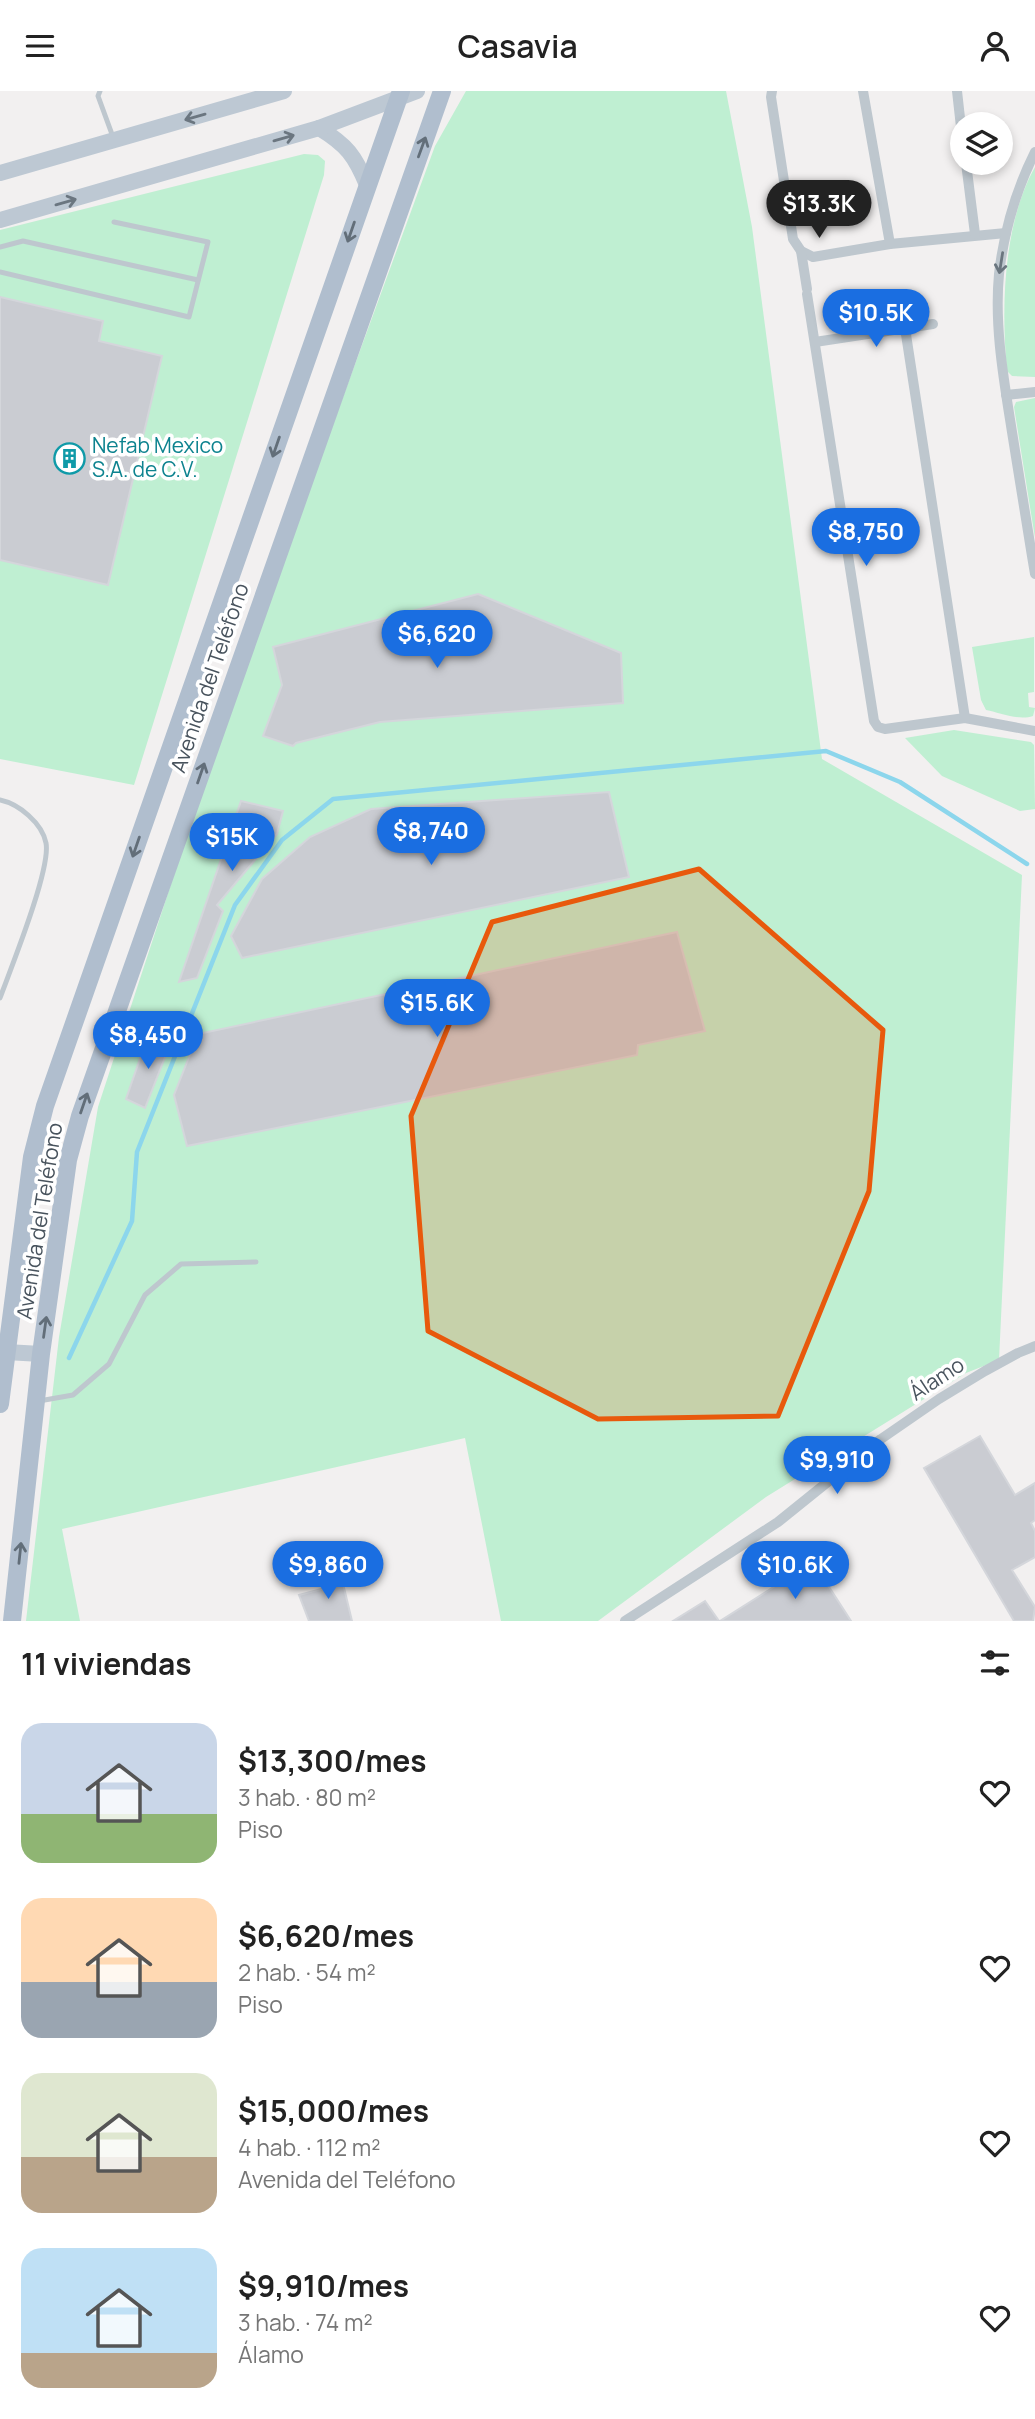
<!DOCTYPE html>
<html lang="es">
<head>
<meta charset="utf-8">
<style>
  :root { --surface:#fff; --page:#f6f6f6; --text:#222; --muted:#767676; --accent:#1a6ee1 }
  body { margin:0; font-family:Manrope,sans-serif; background:var(--page); color:var(--text); height:100vh; display:flex; flex-direction:column; font-size:26px; white-space:nowrap }
  * { box-sizing:border-box; margin:0 }
  p { font-size:23px; color:var(--muted) }
  .icon { flex:none; width:38px; height:38px; fill:none; stroke:currentColor; stroke-width:2; stroke-linecap:round; stroke-linejoin:round }
  .map { position:relative; height:1530px; overflow:hidden }
  .details { display:flex; flex-direction:column; background:var(--surface); flex:1 }
  .details>* { flex:none }
  .tools { position:absolute; left:950px; top:21px; display:grid; gap:14px }
  .tools a { display:grid; place-items:center; width:63px; height:63px; border-radius:50%; background:var(--surface); box-shadow:0 4px 10px #0003; font-size:35px }
  .price { position:absolute; translate:-50% -60px; padding:0 16px; border-radius:24px; background:var(--accent); color:#fff; font-size:23px; line-height:46px; filter:drop-shadow(0 2px 4px #0008) }
  .price::after { content:''; position:absolute; left:50%; top:42px; width:21px; height:16px; margin-left:-10px; background:inherit; clip-path:polygon(0 0,100% 0,50% 100%) }
  .price.active { background:#222; color:#fff }
  ul { padding:0; list-style:none }
  li { display:flex; align-items:center; gap:21px; height:175px; padding:0 21px }
  li span { display:grid; place-items:center; flex:none; width:196px; height:140px; border-radius:21px; color:#555 }
  li>.icon { margin-inline-start:auto }
  span .icon { width:84px; height:84px; fill:#fffc; stroke-width:1 }
  li b { font-size:30px }
  h2 { display:flex; justify-content:space-between; align-items:center; height:84px; padding:0 21px; font-size:30px }
  header { display:flex; justify-content:space-between; align-items:center; height:91px; padding:0 21px; background:var(--surface); font-size:32px; font-weight:600 }
  .map>svg:first-child { display:block }
  .green { fill:#bfefd2 }
  .lines { fill:none; stroke-linecap:round; stroke-linejoin:round }
  .stream { stroke:#8cd6ec; stroke-width:4.5 }
  .building { fill:#caccd2; stroke:#d4d6db; stroke-width:2 }
  .lane { stroke:#bec7ce; stroke-width:5 }
  .street { stroke:#bec7ce; stroke-width:10 }
  .secondary { stroke:#bdc8d3; stroke-width:16 }
  .primary { stroke:#b0bece; stroke-width:18 }
  .oneway { stroke:#6b7680 }
  .oneway2 { stroke:#626e79 }
  .oneway3 { stroke:#6b767f }
  .marked { fill:#e8590c; fill-opacity:0.2; stroke:#e8590c; stroke-width:5; stroke-linejoin:round }
  .labels { text-anchor:middle; stroke-width:7; stroke-linejoin:round; paint-order:stroke }
  .culture-label { font-size:21px; fill:#0d838f; stroke:#fff; text-anchor:start }
  .street-label { font-size:21px; fill:#48535d; stroke:#fff }
</style>
</head>
<body>
<header><svg class="icon" aria-label="menu" viewBox="0 0 24 24"><path d="M4 6h16M4 12h16M4 18h16"/></svg>Casavia<svg class="icon" aria-label="person" viewBox="0 0 24 24"><circle cx="12" cy="8" r="4"/><path d="M4 21q1-7 8-7t8 7"/></svg></header>
<div class="map">
<svg width="1035" height="1530" viewBox="0 0 1035 1530">
  <rect width="100%" height="100%" fill="#f2f0f0"/>
  <g class="green">
    <polygon points="466,0 726,0 752,136 822,668 1022,784 999,1269 966,1282 766,1406 598,1530 501,1530 465,1347 62,1438 80,1530 26,1530 59,1246 98,1016 208,680 332,336 435,55"/>
    <polygon points="304,63 318,64 325,70 324,84 134,694 0,668 0,139"/>
    <path d="M 1035,76 L 1035,286 L 1012,285 L 1007,280 C 1001,217 1003,132 1035,76 Z"/>
    <polygon points="1035,307 1035,447 1014,316 1016,311"/>
    <path d="M 1034,546 L 1034,601 L 1028,602 L 1029,616 L 1035,617 L 1033,625 C 1019,630 1001,622 986,619 L 981,609 L 972,556 Z"/>
    <polygon points="954,639 1031,651 1034,654 1035,718 1020,720 942,685 905,647"/>
  </g>
  <g class="lines">
    <polyline class="stream" points="69,1267 132,1130 137,1061 235,814 282,749 333,708 826,660 900,691 1027,773"/>
  </g>
  <g class="building">
    <polygon points="0,206 103,230 99,250 162,265 108,494 0,469"/>
    <polygon points="478,503 621,562 623,612 380,631 296,652 293,655 263,645 282,594 273,556"/>
    <polygon points="609,701 629,786 242,867 231,845 262,788 310,746 371,718"/>
    <polygon points="241,710 283,720 277,743 217,814 223,820 197,887 179,891"/>
    <polygon points="677,841 705,940 638,954 637,964 187,1055 174,1004 198,943"/>
    <polygon points="173,946 145,1017 126,1008 145,953"/>
    <polygon points="980,1345 1015,1404 1035,1392 1035,1429 1031,1432 1035,1440 1035,1466 1012,1479 1035,1516 1033,1530 1014,1530 924,1377"/>
    <polygon points="813,1471 851,1530 720,1530"/>
    <polygon points="335,1478 340,1480 352,1530 309,1530 299,1504 329,1496 327,1480"/>
    <polygon points="705,1510 719,1530 673,1530"/>
  </g>
  <g class="lines">
    <g class="lane">
      <polyline points="100,0 98,5 113,46"/>
      <polyline points="0,156 23,150 198,189"/>
      <polyline points="0,181 189,226 208,151 114,131"/>
      <path d="M 0,709 C 19,713 42,732 46,752 C 51,778 11,877 0,907"/>
      <polyline points="39,1310 73,1304 109,1273 145,1204 181,1173 256,1171"/>
    </g>
    <g class="street">
      <polyline points="772,0 771,6 793,148 801,160 813,166 890,153 1006,142"/>
      <polyline points="863,0 890,153"/>
      <polyline points="957,0 962,45"/>
      <path d="M 1035,61 C 1016,99 1004,140 999,183 C 994,235 1004,290 1012,341 C 1020,389 1027,436 1035,483"/>
      <polyline points="966,72 975,143"/>
      <polyline points="801,160 807,198"/>
      <polyline points="807,203 874,630 878,636 885,638 965,627 1035,640"/>
      <polyline points="905,237 965,627"/>
      <polyline points="815,251 933,233"/>
      <polyline points="1006,304 1035,301"/>
      <polyline points="625,1530 778,1431 881,1348 939,1308 985,1280 1018,1262 1035,1255"/>
    </g>
    <g class="secondary">
      <path d="M 319,37 C 347,54 355,65 367,94"/>
      <polyline points="0,82 284,0"/>
      <polyline points="0,129 319,37 417,0"/>
      <polyline points="6,1261 41,1263"/>
    </g>
    <g class="primary">
      <polyline points="0,1313 32,1066 45,1015 401,0"/>
      <polyline points="12,1530 41,1263 68,1069 80,1025 442,0"/>
    </g>
  </g>
  <defs><path id="oneway-shaft" d="M-6 0H5M1.5-3L5.5 0L1.5 3" fill="none" stroke-width="1.6" stroke-linecap="round" stroke-linejoin="round" transform="scale(1.75)"/></defs>
  <g class="oneway">
    <use href="#oneway-shaft" transform="translate(195 26) rotate(164)"/>
    <use href="#oneway-shaft" transform="translate(284 47) rotate(-16)"/>
    <use href="#oneway-shaft" transform="translate(66 111) rotate(-16)"/>
  </g>
  <g class="oneway2">
    <use href="#oneway-shaft" transform="translate(422 56) rotate(-70)"/>
    <use href="#oneway-shaft" transform="translate(351 141) rotate(109)"/>
    <use href="#oneway-shaft" transform="translate(276 356) rotate(109)"/>
    <use href="#oneway-shaft" transform="translate(201 682) rotate(-71)"/>
    <use href="#oneway-shaft" transform="translate(136 756) rotate(109)"/>
    <use href="#oneway-shaft" transform="translate(84 1012) rotate(-71)"/>
    <use href="#oneway-shaft" transform="translate(45 1236) rotate(-82)"/>
    <use href="#oneway-shaft" transform="translate(20 1462) rotate(-84)"/>
  </g>
  <use class="oneway3" href="#oneway-shaft" transform="translate(1001 172) rotate(99)"/>
  <path class="marked" d="M 699,778 L 883,939 L 869,1100 L 778,1325 L 598,1328 L 428,1240 L 411,1025 L 492,831 Z"/>
  <defs>
    <symbol id="building-ring" viewBox="-11 -11 22 22"><circle r="9.5" fill="#fff" stroke="#0f9aa8" stroke-width="1.5"/><path d="M-4-6H4V6H1V3H-1V6H-4ZM-2.5-4.3h1.7v1.8h-1.7ZM.8-4.3h1.7v1.8H.8ZM-2.5-1h1.7V.8h-1.7ZM.8-1h1.7V.8H.8Z" fill="#0f9aa8"/></symbol>
  </defs>
  <g fill-rule="evenodd">
    <use href="#building-ring" x="52" y="350" width="35" height="35"/>
  </g>
  <g class="labels">
    <g class="culture-label">
      <text x="92" y="362">Nefab Mexico<tspan x="92" dy="24">S.A. de C.V.</tspan></text>
    </g>
    <g class="street-label">
      <text transform="translate(210 587) rotate(-71)" y="7">Avenida del Teléfono</text>
      <text transform="translate(40 1130) rotate(-81)" y="7">Avenida del Teléfono</text>
      <text transform="translate(937 1288) rotate(-33)" y="7">Álamo</text>
    </g>
  </g>
</svg>
<div class="tools">
<a><svg class="icon" aria-label="layers" viewBox="0 0 24 24"><path d="M12 4l9 5-9 5-9-5zM3 14l9 5 9-5"/></svg></a>
</div>
<b class="price active" style="left:819px;top:149px">$13.3K</b>
<b class="price" style="left:876px;top:258px">$10.5K</b>
<b class="price" style="left:866px;top:477px">$8,750</b>
<b class="price" style="left:437px;top:579px">$6,620</b>
<b class="price" style="left:431px;top:776px">$8,740</b>
<b class="price" style="left:232px;top:782px">$15K</b>
<b class="price" style="left:437px;top:948px">$15.6K</b>
<b class="price" style="left:148px;top:980px">$8,450</b>
<b class="price" style="left:837px;top:1405px">$9,910</b>
<b class="price" style="left:328px;top:1510px">$9,860</b>
<b class="price" style="left:795px;top:1510px">$10.6K</b>
</div>
<section class="details">
<h2>11 viviendas<svg class="icon" aria-label="filters" viewBox="0 0 24 24"><path d="M4 7h16M4 17h16"/><circle cx="9" cy="7" r="2"/><circle cx="15" cy="17" r="2"/></svg></h2>
<ul>
<li><span style="background:linear-gradient(#c9d6e8 65%,#8fb573 0)"><svg class="icon" aria-label="home" viewBox="0 0 24 24"><path d="M3 11l9-7 9 7M6 9v11h12V9"/></svg></span><div><b>$13,300/mes</b><p>3 hab. · 80 m²</p><p>Piso</p></div><svg class="icon" aria-label="heart" viewBox="0 0 24 24"><path d="M12 20l-8-8c-3-5 5-10 8-4 3-6 11-1 8 4z"/></svg></li>
<li><span style="background:linear-gradient(#ffd9b3 60%,#9aa5b1 0)"><svg class="icon" aria-label="home" viewBox="0 0 24 24"><path d="M3 11l9-7 9 7M6 9v11h12V9"/></svg></span><div><b>$6,620/mes</b><p>2 hab. · 54 m²</p><p>Piso</p></div><svg class="icon" aria-label="heart" viewBox="0 0 24 24"><path d="M12 20l-8-8c-3-5 5-10 8-4 3-6 11-1 8 4z"/></svg></li>
<li><span style="background:linear-gradient(#dfe7d0 60%,#b9a48a 0)"><svg class="icon" aria-label="home" viewBox="0 0 24 24"><path d="M3 11l9-7 9 7M6 9v11h12V9"/></svg></span><div><b>$15,000/mes</b><p>4 hab. · 112 m²</p><p>Avenida del Teléfono</p></div><svg class="icon" aria-label="heart" viewBox="0 0 24 24"><path d="M12 20l-8-8c-3-5 5-10 8-4 3-6 11-1 8 4z"/></svg></li>
<li><span style="background:linear-gradient(#bfe0f5 75%,#b9a48a 0)"><svg class="icon" aria-label="home" viewBox="0 0 24 24"><path d="M3 11l9-7 9 7M6 9v11h12V9"/></svg></span><div><b>$9,910/mes</b><p>3 hab. · 74 m²</p><p>Álamo</p></div><svg class="icon" aria-label="heart" viewBox="0 0 24 24"><path d="M12 20l-8-8c-3-5 5-10 8-4 3-6 11-1 8 4z"/></svg></li>
</ul>
</section>
</body>
</html>
